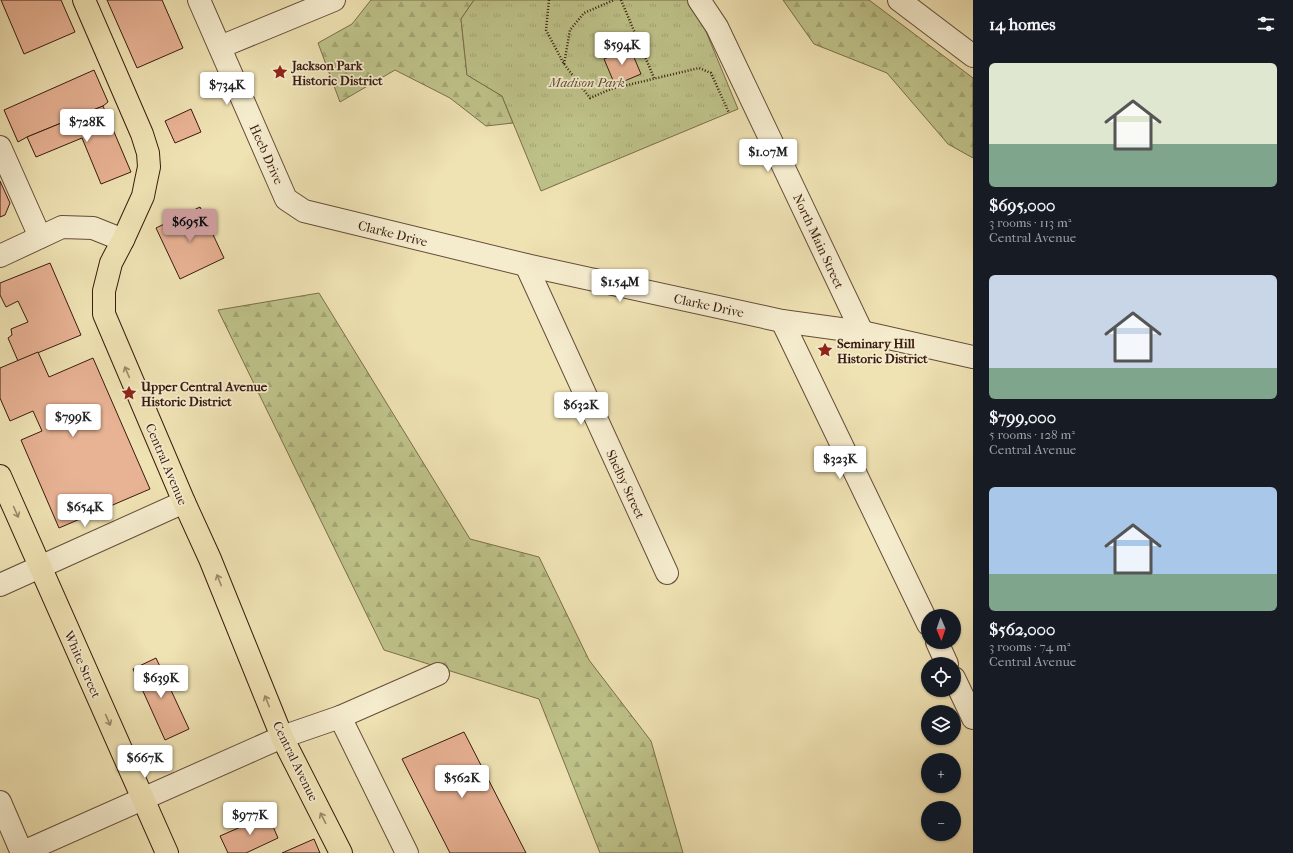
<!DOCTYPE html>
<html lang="en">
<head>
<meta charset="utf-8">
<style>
  :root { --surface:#171b24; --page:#20242c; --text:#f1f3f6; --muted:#9ea1a6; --accent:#c59692 }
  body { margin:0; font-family:"IM FELL French Canon",serif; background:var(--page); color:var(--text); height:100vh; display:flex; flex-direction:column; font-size:15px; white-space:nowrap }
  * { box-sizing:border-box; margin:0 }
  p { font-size:13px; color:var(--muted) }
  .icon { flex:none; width:22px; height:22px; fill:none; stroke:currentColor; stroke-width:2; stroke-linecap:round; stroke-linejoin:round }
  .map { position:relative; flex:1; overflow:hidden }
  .details { display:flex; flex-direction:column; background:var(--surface); width:320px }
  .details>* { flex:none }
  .needle { width:26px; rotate:178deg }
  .controls { position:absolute; left:921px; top:609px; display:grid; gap:8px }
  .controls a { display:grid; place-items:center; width:40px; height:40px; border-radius:50%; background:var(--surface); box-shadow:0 1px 3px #0004; font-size:20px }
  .price { position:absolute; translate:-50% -34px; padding:0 9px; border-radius:4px; background:#fff; color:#222; font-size:13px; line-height:26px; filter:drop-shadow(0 1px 2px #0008) }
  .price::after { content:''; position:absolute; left:50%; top:24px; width:12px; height:9px; margin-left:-6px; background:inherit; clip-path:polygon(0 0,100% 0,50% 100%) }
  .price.selected { background:var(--accent); color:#111 }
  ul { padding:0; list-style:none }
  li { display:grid; align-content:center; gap:8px; height:212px; padding:0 16px }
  li span { display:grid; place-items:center; height:124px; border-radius:6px; color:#555 }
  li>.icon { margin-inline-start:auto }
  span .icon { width:72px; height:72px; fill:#fffc; stroke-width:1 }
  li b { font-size:17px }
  h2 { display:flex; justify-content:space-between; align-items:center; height:48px; padding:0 16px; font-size:17px }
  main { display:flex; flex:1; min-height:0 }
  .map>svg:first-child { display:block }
  .forest { fill:url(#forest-firs); stroke:#7c6e4c }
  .park { fill:url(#park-tufts); stroke:#7c6e4c }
  .building { fill:#e8b294; stroke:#391b10 }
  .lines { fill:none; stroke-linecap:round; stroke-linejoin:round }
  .minor-casing { stroke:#664d39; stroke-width:24 }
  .major-casing { stroke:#391b10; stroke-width:24 }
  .path { stroke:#391b10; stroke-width:2.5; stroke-dasharray:1 2; stroke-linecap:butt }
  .minor { stroke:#f5ecce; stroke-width:22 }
  .major { stroke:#efe2b3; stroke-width:22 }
  .oneway { stroke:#9d886a }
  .labels { text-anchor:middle; stroke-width:3.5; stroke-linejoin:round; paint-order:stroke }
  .poi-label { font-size:13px; font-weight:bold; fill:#391b10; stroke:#f5ecce; text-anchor:start }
  .park-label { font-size:13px; font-style:italic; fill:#614d34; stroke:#f5ecce }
  .street-label { font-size:13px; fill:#391b10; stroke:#f5ecce }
</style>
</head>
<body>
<main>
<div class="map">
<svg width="973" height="853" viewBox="0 0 973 853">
  <defs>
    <pattern id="forest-firs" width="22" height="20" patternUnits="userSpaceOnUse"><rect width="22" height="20" fill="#bec289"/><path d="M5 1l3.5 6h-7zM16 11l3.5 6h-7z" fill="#a4a675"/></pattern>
    <pattern id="park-tufts" width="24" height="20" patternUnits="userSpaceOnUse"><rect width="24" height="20" fill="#bec289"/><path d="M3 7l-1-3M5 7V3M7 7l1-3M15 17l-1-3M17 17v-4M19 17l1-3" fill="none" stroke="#a4a675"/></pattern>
  </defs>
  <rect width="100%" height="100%" fill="#efe2b3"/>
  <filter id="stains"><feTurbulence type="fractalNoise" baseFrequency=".005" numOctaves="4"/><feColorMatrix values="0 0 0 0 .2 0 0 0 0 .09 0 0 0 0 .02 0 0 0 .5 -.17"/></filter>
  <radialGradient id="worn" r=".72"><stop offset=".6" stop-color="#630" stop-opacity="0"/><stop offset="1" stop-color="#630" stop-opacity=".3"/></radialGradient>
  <g class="forest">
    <polygon points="371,0 474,0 461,19 467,75 502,96 513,123 486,126 450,98 395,70 340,102 318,43 352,24"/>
    <polygon points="783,0 869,0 973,78 973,158 948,144 887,73 814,44"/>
    <polygon points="319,293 470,539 539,557 589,660 651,741 683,853 600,853 539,699 384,650 218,310"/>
  </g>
  <polygon class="park" points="474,0 693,0 738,109 541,191 502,96 467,75 461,19"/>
  <g class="building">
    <polygon points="1,0 61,0 75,32 24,54"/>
    <polygon points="107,0 162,0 183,48 137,68"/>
    <polygon points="630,48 641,74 615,85 604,59"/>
    <polygon points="94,70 108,102 103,106 27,137 18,142 4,110"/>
    <polygon points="103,106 131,172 101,184 82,138 36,157 27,137"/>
    <polygon points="191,109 201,132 175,143 165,121"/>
    <polygon points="0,181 10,203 5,215 0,217"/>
    <polygon points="200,207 224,258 180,279 156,228"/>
    <polygon points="50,263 81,335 18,361 8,338 12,335 11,329 28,322 18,301 6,307 0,295 0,283"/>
    <polygon points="38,352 49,377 93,358 150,489 59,528 21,440 42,431 33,411 10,421 0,398 0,368"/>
    <polygon points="156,658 189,729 165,740 133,669"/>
    <polygon points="464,732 526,853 450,853 402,759"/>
    <polygon points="268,815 278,838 246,853 228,853 220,836"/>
    <polygon points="314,839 320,853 282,853"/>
  </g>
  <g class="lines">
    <defs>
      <g id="minor">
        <polyline points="199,0 286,199 304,211 526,265 782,321 862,332 973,357"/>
        <polyline points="699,0 717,27 862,332"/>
        <polyline points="899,0 973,56"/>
        <polyline points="220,47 334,0"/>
        <polyline points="0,147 40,237"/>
        <polyline points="0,256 62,227 93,228 123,240"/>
        <polyline points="526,265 667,573"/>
        <polyline points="782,321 928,624"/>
        <polyline points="0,585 184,502"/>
        <polyline points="937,642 947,664"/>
        <polyline points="954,678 973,718"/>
        <polyline points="340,717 438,674"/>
        <polyline points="0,802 22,853"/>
        <polyline points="21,853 282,737 340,717 407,853"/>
      </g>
      <g id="major">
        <polyline points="84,0 142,134 148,153 149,167 146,181 143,196 123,240 111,263 104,291 104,314 184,502 210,559 282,737 341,853"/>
        <polyline points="0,476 167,853"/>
      </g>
    </defs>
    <use href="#minor" class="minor-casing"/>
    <use href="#major" class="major-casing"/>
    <g class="path">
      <polyline points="549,0 546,30 564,64 590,98 611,89 699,68 711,73 729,113"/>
      <polyline points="621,0 654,78"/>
      <polyline points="564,64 570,30 584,13 614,0"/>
    </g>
    <use href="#minor" class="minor"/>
    <use href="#major" class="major"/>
  </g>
  <defs><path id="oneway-shaft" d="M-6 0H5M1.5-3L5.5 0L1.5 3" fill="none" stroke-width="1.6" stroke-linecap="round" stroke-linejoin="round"/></defs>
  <g class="oneway">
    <use href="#oneway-shaft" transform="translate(127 372) rotate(-113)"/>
    <use href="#oneway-shaft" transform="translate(16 512) rotate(66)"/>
    <use href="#oneway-shaft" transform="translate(219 580) rotate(-112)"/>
    <use href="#oneway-shaft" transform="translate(267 701) rotate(-112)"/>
    <use href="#oneway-shaft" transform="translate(108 720) rotate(66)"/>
    <use href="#oneway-shaft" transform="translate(323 818) rotate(-117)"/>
  </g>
  <defs>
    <symbol id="sight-bare" viewBox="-9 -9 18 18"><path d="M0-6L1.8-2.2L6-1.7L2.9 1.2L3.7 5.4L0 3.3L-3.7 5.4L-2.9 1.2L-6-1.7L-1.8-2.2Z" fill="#8f2418" stroke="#f5ecce" stroke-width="2.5" paint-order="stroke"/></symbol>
  </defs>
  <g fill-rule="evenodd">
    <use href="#sight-bare" x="269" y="61" width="22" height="22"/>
    <use href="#sight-bare" x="814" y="339" width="22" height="22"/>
    <use href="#sight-bare" x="118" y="382" width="22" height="22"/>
  </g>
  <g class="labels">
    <g class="poi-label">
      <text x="292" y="70">Jackson Park<tspan x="292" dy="15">Historic District</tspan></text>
      <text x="837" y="348">Seminary Hill<tspan x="837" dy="15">Historic District</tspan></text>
      <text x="141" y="391">Upper Central Avenue<tspan x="141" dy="15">Historic District</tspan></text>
    </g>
    <g class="park-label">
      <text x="587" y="87">Madison Park</text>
    </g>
    <g class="street-label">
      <text transform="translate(267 154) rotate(66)" y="5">Heeb Drive</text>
      <text transform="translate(393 233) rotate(14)" y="5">Clarke Drive</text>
      <text transform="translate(819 241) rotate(65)" y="5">North Main Street</text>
      <text transform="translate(709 305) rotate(12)" y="5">Clarke Drive</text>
      <text transform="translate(167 464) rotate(67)" y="5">Central Avenue</text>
      <text transform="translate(626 484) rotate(65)" y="5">Shelby Street</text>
      <text transform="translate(83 664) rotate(66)" y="5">White Street</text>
      <text transform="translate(296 761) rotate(64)" y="5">Central Avenue</text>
    </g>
  </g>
  <rect width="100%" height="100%" filter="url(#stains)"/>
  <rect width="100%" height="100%" fill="url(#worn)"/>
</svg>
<div class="controls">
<a><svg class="needle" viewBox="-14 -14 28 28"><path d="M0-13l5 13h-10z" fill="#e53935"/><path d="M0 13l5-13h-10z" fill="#9ea1a6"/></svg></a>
<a><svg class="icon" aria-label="locate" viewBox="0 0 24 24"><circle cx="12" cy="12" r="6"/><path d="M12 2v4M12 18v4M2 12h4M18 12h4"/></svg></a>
<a><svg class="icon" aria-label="layers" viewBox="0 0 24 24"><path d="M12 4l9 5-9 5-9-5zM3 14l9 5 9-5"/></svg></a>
<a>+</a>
<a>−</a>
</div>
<b class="price" style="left:622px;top:66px">$594K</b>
<b class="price" style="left:227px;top:106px">$734K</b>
<b class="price" style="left:87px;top:143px">$728K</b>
<b class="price" style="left:768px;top:173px">$1.07M</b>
<b class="price selected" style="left:190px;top:243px">$695K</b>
<b class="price" style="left:620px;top:303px">$1.54M</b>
<b class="price" style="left:581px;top:426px">$632K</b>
<b class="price" style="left:73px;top:438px">$799K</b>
<b class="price" style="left:840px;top:480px">$323K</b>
<b class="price" style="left:85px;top:528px">$654K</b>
<b class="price" style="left:161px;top:699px">$639K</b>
<b class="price" style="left:145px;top:779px">$667K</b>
<b class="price" style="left:462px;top:799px">$562K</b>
<b class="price" style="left:250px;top:836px">$977K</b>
</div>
<section class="details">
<h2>14 homes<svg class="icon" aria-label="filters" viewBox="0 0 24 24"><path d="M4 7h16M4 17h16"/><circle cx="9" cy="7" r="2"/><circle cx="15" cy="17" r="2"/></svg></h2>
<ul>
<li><span style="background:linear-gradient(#dfe7d0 65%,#7fa58c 0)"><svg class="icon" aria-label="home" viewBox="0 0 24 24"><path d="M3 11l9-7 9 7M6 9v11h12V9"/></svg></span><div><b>$695,000</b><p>3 rooms · 113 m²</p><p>Central Avenue</p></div></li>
<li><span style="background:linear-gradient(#c9d6e8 75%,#7fa58c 0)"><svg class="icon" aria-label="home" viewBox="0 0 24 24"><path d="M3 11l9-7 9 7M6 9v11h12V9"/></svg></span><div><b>$799,000</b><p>5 rooms · 128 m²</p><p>Central Avenue</p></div></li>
<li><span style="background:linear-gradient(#a9c7e8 70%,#7fa58c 0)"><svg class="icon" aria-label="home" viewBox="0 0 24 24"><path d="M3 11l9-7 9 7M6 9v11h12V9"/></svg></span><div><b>$562,000</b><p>3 rooms · 74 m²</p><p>Central Avenue</p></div></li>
</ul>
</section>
</main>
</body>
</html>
